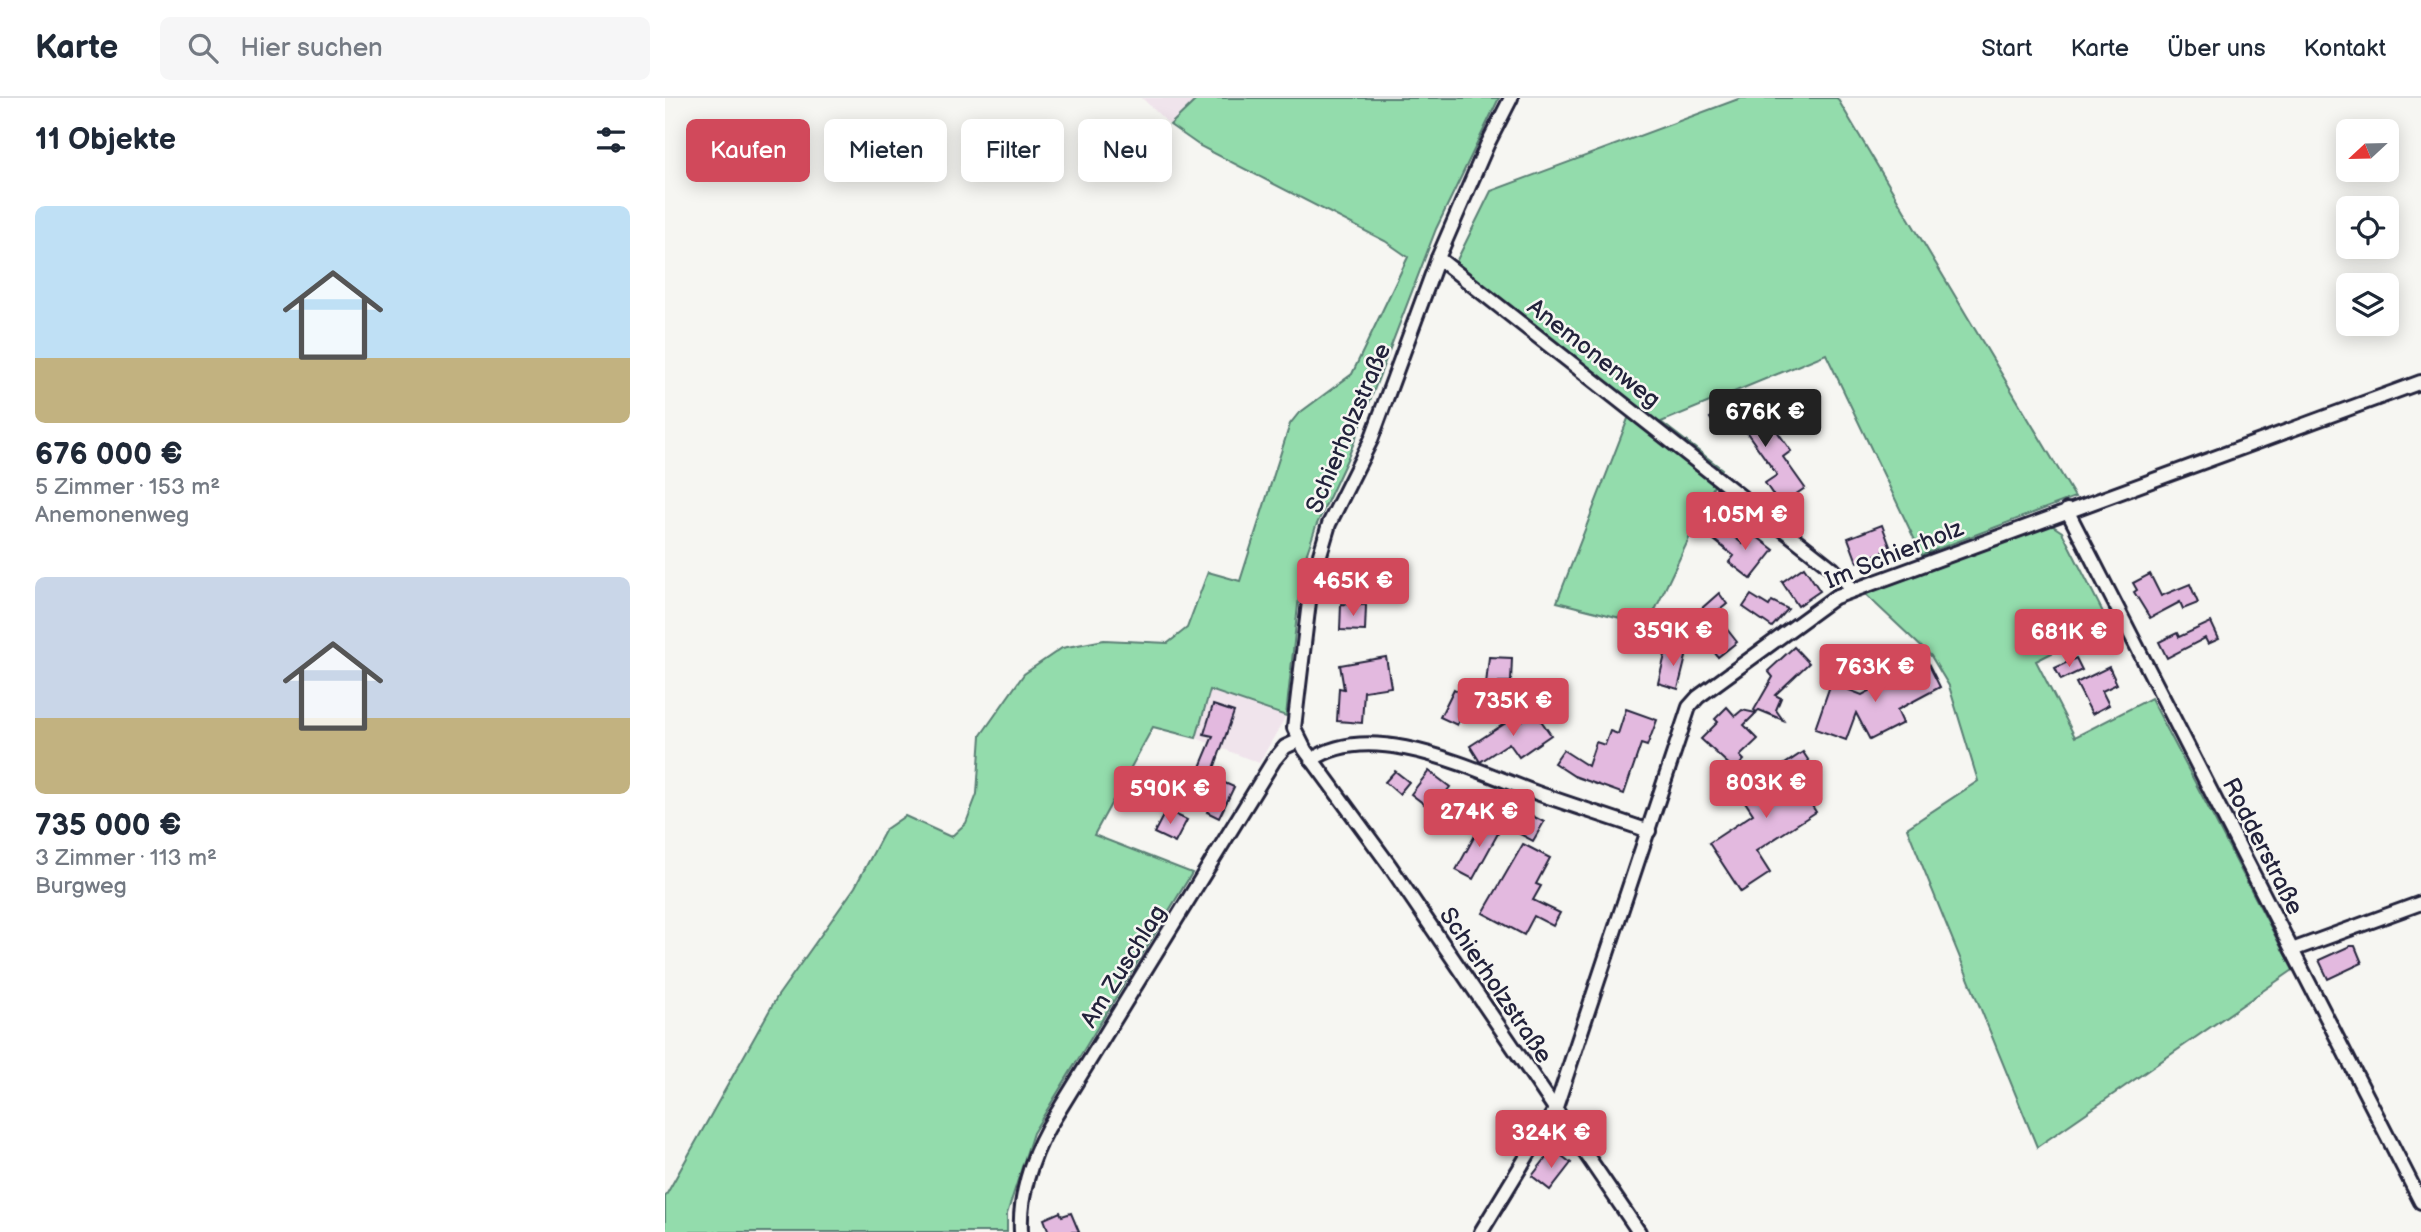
<!DOCTYPE html>
<html lang="de">
<head>
<meta charset="utf-8">
<style>
  :root { --surface:#fff; --page:#f6f6f7; --text:#1f2937; --muted:#747a83; --line:#e0e1e3; --accent:#d1495b }
  body { margin:0; font-family:"Balsamiq Sans",sans-serif; background:var(--page); color:var(--text); height:100vh; display:flex; flex-direction:column; font-size:26px; white-space:nowrap }
  * { box-sizing:border-box; margin:0 }
  p { font-size:23px; color:var(--muted) }
  .icon { flex:none; width:38px; height:38px; fill:none; stroke:currentColor; stroke-width:2; stroke-linecap:round; stroke-linejoin:round }
  .map { position:relative; flex:1; overflow:hidden }
  .drawer { display:flex; flex-direction:column; background:var(--surface); width:665px }
  .drawer>* { flex:none }
  .hud { position:absolute; left:21px; top:21px; width:665px; height:63px; display:flex; gap:14px }
  .needle { width:46px; rotate:248deg }
  .tools { position:absolute; left:1671px; top:21px; display:grid; gap:14px }
  .tools a { display:grid; place-items:center; width:63px; height:63px; border-radius:10px; background:var(--surface); box-shadow:0 4px 18px #0003; font-size:35px }
  .price { position:absolute; translate:-50% -60px; padding:0 16px; border-radius:7px; background:var(--accent); color:#fff; font-size:23px; line-height:46px; filter:drop-shadow(0 2px 4px #0008) }
  .price::after { content:''; position:absolute; left:50%; top:42px; width:21px; height:16px; margin-left:-10px; background:inherit; clip-path:polygon(0 0,100% 0,50% 100%) }
  .price.current { background:#222; color:#fff }
  ul { padding:0; list-style:none }
  li { display:grid; align-content:center; gap:14px; height:371px; padding:0 35px }
  li span { display:grid; place-items:center; height:217px; border-radius:10px; color:#555 }
  li>.icon { margin-inline-start:auto }
  span .icon { width:126px; height:126px; fill:#fffc; stroke-width:1 }
  li b { font-size:30px }
  h2 { display:flex; justify-content:space-between; align-items:center; height:84px; padding:0 35px; font-size:30px }
  .chip { padding:0 24px; border-radius:10px; background:var(--surface); box-shadow:0 4px 18px #0003; font-size:24px; line-height:63px }
  .chip.current { background:var(--accent); color:#fff }
  header { display:flex; align-items:center; gap:42px; box-sizing:border-box; height:98px; padding:0 35px; background:var(--surface); border-bottom:2px solid var(--line) }
  header strong { font-size:33px }
  nav { display:flex; gap:38px; margin-inline-start:auto; font-size:24px }
  .search { width:490px; height:63px; background:var(--page); display:flex; align-items:center; gap:18px; box-sizing:border-box; padding:0 24px; border-radius:10px; color:var(--muted); font-size:26px }
  main { display:flex; flex:1; min-height:0 }
  .map>svg:first-child { display:block }
  .built { fill:#f0e4ec }
  .green { fill:#93dcac; stroke:#5a7f74; stroke-width:2 }
  .building { fill:#e3b9df; stroke:#22223b; stroke-width:2 }
  .lines { fill:none; stroke-linecap:round; stroke-linejoin:round }
  .street-casing { stroke:#22223b; stroke-width:18 }
  .street { stroke:#f6f6f2; stroke-width:12 }
  .labels { text-anchor:middle; stroke-width:5; stroke-linejoin:round; paint-order:stroke }
  .street-label { font-size:24px; fill:#22223b; stroke:#f6f6f2 }
</style>
</head>
<body>
<header>
<strong>Karte</strong>
<div class="search"><svg class="icon" aria-label="search" viewBox="0 0 24 24"><circle cx="10" cy="10" r="6"/><path d="M15 15l6 6"/></svg>Hier suchen</div>
<nav><a>Start</a><a>Karte</a><a>Über uns</a><a>Kontakt</a></nav>
</header>
<main>
<section class="drawer">
<h2>11 Objekte<svg class="icon" aria-label="filters" viewBox="0 0 24 24"><path d="M4 7h16M4 17h16"/><circle cx="9" cy="7" r="2"/><circle cx="15" cy="17" r="2"/></svg></h2>
<ul>
<li><span style="background:linear-gradient(#bfe0f5 70%,#c2b280 0)"><svg class="icon" aria-label="home" viewBox="0 0 24 24"><path d="M3 11l9-7 9 7M6 9v11h12V9"/></svg></span><div><b>676 000 €</b><p>5 Zimmer · 153 m²</p><p>Anemonenweg</p></div></li>
<li><span style="background:linear-gradient(#c9d6e8 65%,#c2b280 0)"><svg class="icon" aria-label="home" viewBox="0 0 24 24"><path d="M3 11l9-7 9 7M6 9v11h12V9"/></svg></span><div><b>735 000 €</b><p>3 Zimmer · 113 m²</p><p>Burgweg</p></div></li>
</ul>
</section>
<div class="map">
<svg width="1756" height="1134" viewBox="0 0 1756 1134">
  <rect width="100%" height="100%" fill="#f6f6f2"/>
  <filter id="ink" filterUnits="userSpaceOnUse"><feTurbulence type="fractalNoise" baseFrequency=".0143" numOctaves="2"/><feDisplacementMap in="SourceGraphic" scale="14" xChannelSelector="R" yChannelSelector="G"/><feConvolveMatrix kernelMatrix="1 2 1 2 8 2 1 2 1" color-interpolation-filters="sRGB"/></filter>
  <g filter="url(#ink)">
    <g class="built">
      <polygon points="477,0 533,0 505,27"/>
      <polygon points="545,591 621,618 594,665 531,640"/>
    </g>
    <g class="green">
      <polygon points="533,0 834,0 771,131 684,357 651,428 637,470 621,618 545,592 531,640 488,629 429,737 527,775 368,1035 342,1116 342,1134 0,1134 0,1099 112,899 190,789 221,731 240,718 286,739 301,725 312,696 316,637 359,576 397,550 439,542 503,545 522,530 543,474 575,483 625,326 633,316 687,276 743,159 720,143 535,48 505,27"/>
      <polygon points="1076,0 1172,0 1410,399 1257,457 1161,256 996,324 1057,371 983,527 892,504 969,305 791,164 826,93"/>
      <polygon points="1385,426 1397,434 1444,526 1371,563 1410,639 1486,600 1628,872 1372,1049 1242,730 1313,683 1284,588 1266,558 1199,495"/>
    </g>
    <g class="building">
      <polygon points="1069,297 1093,329 1112,319 1118,329 1112,333 1126,353 1118,359 1140,390 1115,407 1100,385 1112,377 1070,318 1052,331 1045,320 1063,307 1061,303"/>
      <polygon points="1217,427 1226,451 1192,464 1183,440"/>
      <polygon points="1058,430 1078,446 1087,435 1109,452 1086,481 1064,464 1069,458 1049,442"/>
      <polygon points="1139,469 1155,493 1133,508 1117,484"/>
      <polygon points="1485,476 1496,498 1525,486 1533,505 1518,511 1515,504 1485,520 1469,494 1472,492 1468,485"/>
      <polygon points="1054,495 1062,506 1050,516 1072,544 1053,559 1041,543 1044,541 1027,519"/>
      <polygon points="1086,497 1104,508 1107,503 1123,511 1107,529 1078,509"/>
      <polygon points="676,506 701,507 700,533 675,532"/>
      <polygon points="1546,524 1554,541 1543,546 1540,540 1502,560 1494,544 1512,535 1514,539"/>
      <polygon points="1002,549 1022,555 1013,591 993,585"/>
      <polygon points="1129,549 1144,565 1110,597 1116,600 1111,612 1118,622 1094,612 1091,614 1089,612 1108,579 1103,573"/>
      <polygon points="721,559 726,589 699,593 697,625 672,623 674,590 679,591 675,567"/>
      <polygon points="824,559 847,560 846,584 834,584 834,595 820,595"/>
      <polygon points="1411,560 1417,572 1396,582 1390,570"/>
      <polygon points="1262,563 1275,589 1232,612 1238,625 1205,642 1191,615 1181,642 1150,631 1166,585 1197,597"/>
      <polygon points="1444,569 1452,586 1437,593 1444,607 1427,616 1411,585"/>
      <polygon points="789,591 805,600 792,627 775,619"/>
      <polygon points="548,607 569,614 546,679 569,689 554,720 542,714 547,704 525,693 548,638 539,636"/>
      <polygon points="1062,609 1070,618 1077,612 1091,615 1079,627 1093,641 1075,658 1079,662 1070,672 1036,641 1053,624 1050,621"/>
      <polygon points="961,611 992,622 982,648 976,646 959,696 909,678 889,665 898,652 923,668 931,644 940,647 945,633 953,636"/>
      <polygon points="870,614 886,637 854,659 844,645 815,664 805,648 844,623 851,627"/>
      <polygon points="1138,654 1153,677 1135,689 1151,714 1091,753 1105,775 1076,794 1044,745 1088,716 1075,696"/>
      <polygon points="730,673 744,684 734,696 720,684"/>
      <polygon points="764,673 785,689 767,712 746,696"/>
      <polygon points="852,710 879,724 868,743 842,729"/>
      <polygon points="501,712 522,722 510,745 489,735"/>
      <polygon points="819,721 836,730 808,781 791,772"/>
      <polygon points="858,746 885,760 871,786 876,788 868,802 895,815 888,828 869,818 859,837 818,815"/>
      <polygon points="1685,848 1690,848 1697,865 1663,881 1654,862"/>
      <polygon points="888,1051 906,1065 885,1092 867,1078"/>
      <polygon points="395,1114 397,1118 406,1115 414,1134 384,1134 379,1121"/>
    </g>
    <g class="lines">
      <defs>
        <g id="street">
          <polyline points="846,0 822,47 773,160 706,342 664,426 646,487 629,630 640,652 725,768 974,1134"/>
          <polyline points="773,160 1168,471 1188,491"/>
          <polyline points="1402,412 1756,1104"/>
          <path d="M 647,662 C 707,620 811,673 872,695 C 909,708 947,720 984,733"/>
          <polyline points="1627,852 1756,805"/>
          <path d="M 356,1134 C 354,1099 366,1061 383,1030 L 609,662 L 620,649 L 633,643"/>
          <polyline points="816,1134 890,1012 1024,609 1033,599 1170,499 1756,284"/>
        </g>
      </defs>
      <use href="#street" class="street-casing"/>
      <use href="#street" class="street"/>
    </g>
  </g>
  <g class="labels">
    <g class="street-label">
      <text transform="translate(929 255) rotate(38)" y="8">Anemonenweg</text>
      <text transform="translate(683 330) rotate(-67)" y="8">Schierholzstraße</text>
      <text transform="translate(1229 456) rotate(-22)" y="8">Im Schierholz</text>
      <text transform="translate(1598 748) rotate(63)" y="8">Rodderstraße</text>
      <text transform="translate(458 868) rotate(-58)" y="8">Am Zuschlag</text>
      <text transform="translate(831 887) rotate(56)" y="8">Schierholzstraße</text>
    </g>
  </g>
</svg>
<div class="tools">
<a><svg class="needle" viewBox="-14 -14 28 28"><path d="M0-13l5 13h-10z" fill="#e53935"/><path d="M0 13l5-13h-10z" fill="#747a83"/></svg></a>
<a><svg class="icon" aria-label="locate" viewBox="0 0 24 24"><circle cx="12" cy="12" r="6"/><path d="M12 2v4M12 18v4M2 12h4M18 12h4"/></svg></a>
<a><svg class="icon" aria-label="layers" viewBox="0 0 24 24"><path d="M12 4l9 5-9 5-9-5zM3 14l9 5 9-5"/></svg></a>
</div>
<b class="price current" style="left:1100px;top:351px">676K €</b>
<b class="price" style="left:1080px;top:454px">1.05M €</b>
<b class="price" style="left:688px;top:520px">465K €</b>
<b class="price" style="left:1008px;top:570px">359K €</b>
<b class="price" style="left:1404px;top:571px">681K €</b>
<b class="price" style="left:1210px;top:606px">763K €</b>
<b class="price" style="left:848px;top:640px">735K €</b>
<b class="price" style="left:1101px;top:722px">803K €</b>
<b class="price" style="left:505px;top:728px">590K €</b>
<b class="price" style="left:814px;top:751px">274K €</b>
<b class="price" style="left:886px;top:1072px">324K €</b>
<div class="hud">
<a class="chip current">Kaufen</a>
<a class="chip">Mieten</a>
<a class="chip">Filter</a>
<a class="chip">Neu</a>
</div>
</div>
</main>
</body>
</html>
